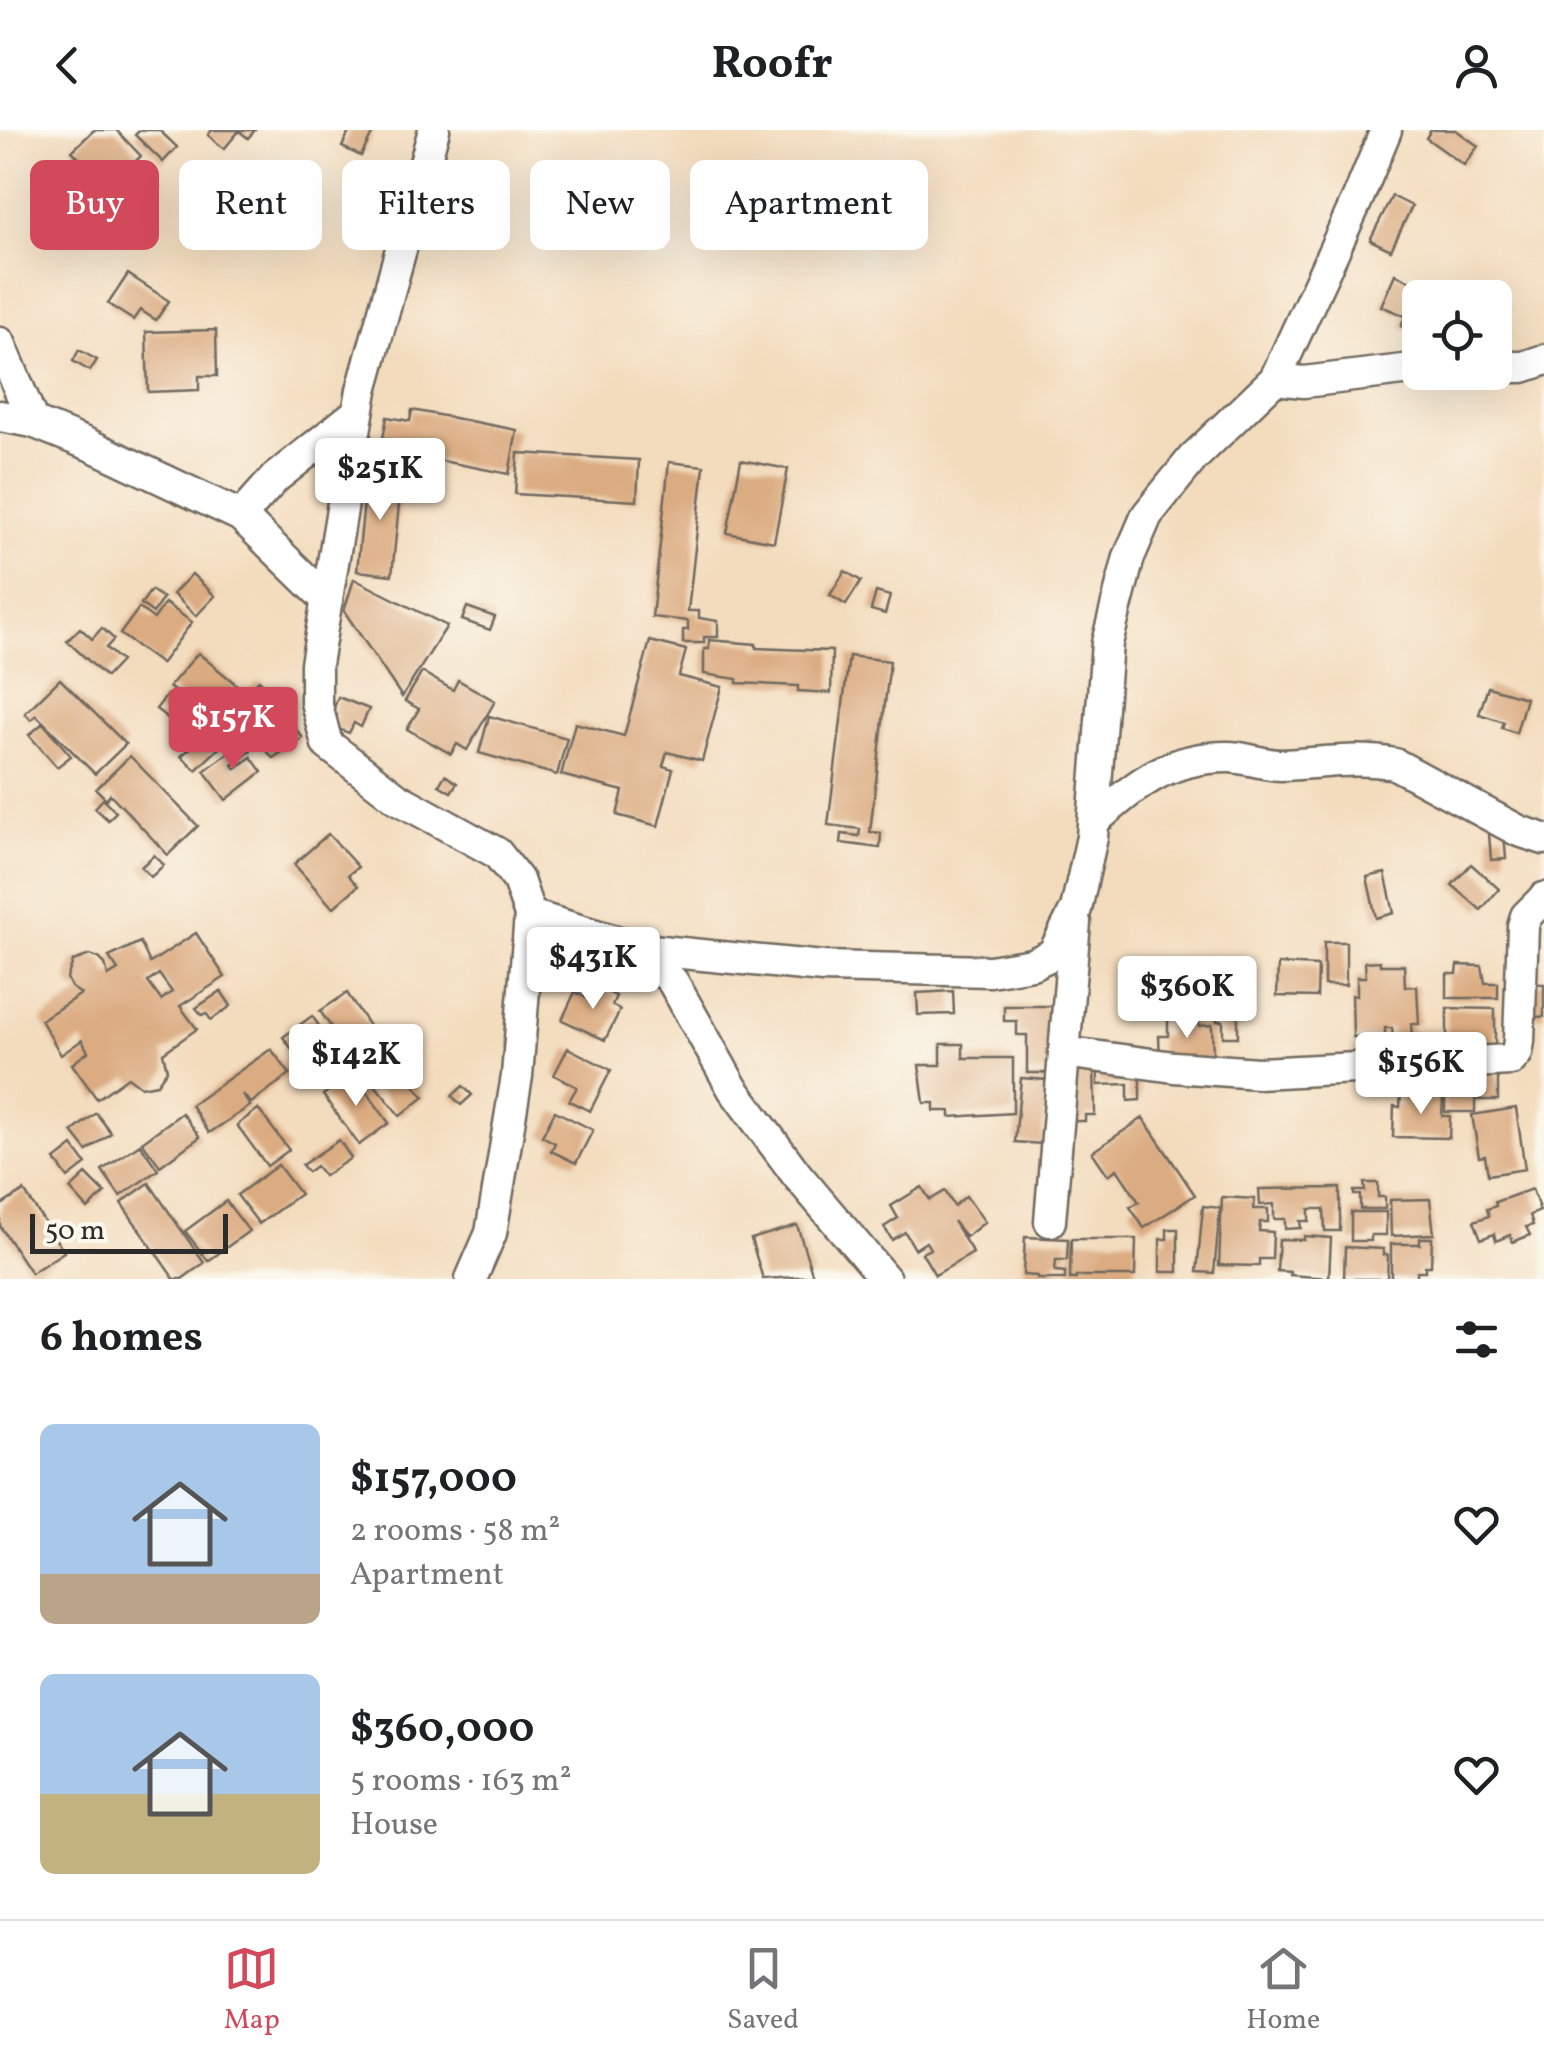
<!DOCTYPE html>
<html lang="en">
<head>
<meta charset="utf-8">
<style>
  :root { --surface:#fff; --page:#f6f6f6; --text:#202124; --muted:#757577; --line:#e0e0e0; --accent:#d1495b }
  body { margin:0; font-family:Vollkorn,serif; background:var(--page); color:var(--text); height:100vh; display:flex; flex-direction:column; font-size:38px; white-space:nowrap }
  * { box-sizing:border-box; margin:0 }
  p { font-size:32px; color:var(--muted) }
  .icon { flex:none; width:55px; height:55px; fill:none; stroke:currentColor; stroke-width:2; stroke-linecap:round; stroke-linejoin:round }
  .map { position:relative; height:1149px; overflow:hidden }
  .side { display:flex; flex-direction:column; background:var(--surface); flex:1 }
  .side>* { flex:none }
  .top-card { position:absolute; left:30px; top:30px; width:1000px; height:90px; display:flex; gap:20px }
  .fabs { position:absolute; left:1402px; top:150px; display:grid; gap:20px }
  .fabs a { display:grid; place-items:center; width:110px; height:110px; border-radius:15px; background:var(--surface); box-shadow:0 10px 40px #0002; font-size:50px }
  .scale { position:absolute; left:30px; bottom:25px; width:198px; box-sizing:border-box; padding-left:10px; border:5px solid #2b2b2b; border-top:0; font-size:28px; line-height:35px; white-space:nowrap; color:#2b2b2b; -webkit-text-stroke:8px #fbf7ec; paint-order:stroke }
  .price { position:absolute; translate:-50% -85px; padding:0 22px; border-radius:10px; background:#fff; color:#222; font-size:32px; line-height:65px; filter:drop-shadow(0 2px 5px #0008) }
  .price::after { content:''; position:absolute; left:50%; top:60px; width:30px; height:22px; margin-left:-15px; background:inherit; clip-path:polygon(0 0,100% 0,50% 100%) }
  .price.current { background:var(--accent); color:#fff }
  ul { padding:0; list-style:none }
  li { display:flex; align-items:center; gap:30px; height:250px; padding:0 40px }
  li span { display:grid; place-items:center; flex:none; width:280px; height:200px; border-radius:15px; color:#555 }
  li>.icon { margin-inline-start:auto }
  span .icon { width:120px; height:120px; fill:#fffc; stroke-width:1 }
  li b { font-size:42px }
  h2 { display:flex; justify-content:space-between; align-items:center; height:120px; padding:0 40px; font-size:42px }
  .tag { padding:0 35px; border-radius:15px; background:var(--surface); box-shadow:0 10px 40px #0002; font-size:35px; line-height:90px }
  .tag.current { background:var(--accent); color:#fff }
  header { display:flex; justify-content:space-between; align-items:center; height:130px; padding:0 40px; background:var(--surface); font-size:45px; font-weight:700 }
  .menu { display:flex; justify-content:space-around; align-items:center; height:140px; border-top:2px solid var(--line); background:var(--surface); font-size:28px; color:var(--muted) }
  .menu a { display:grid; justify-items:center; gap:5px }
  .menu .current { color:var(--accent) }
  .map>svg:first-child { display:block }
  .building { fill:#dbab81; fill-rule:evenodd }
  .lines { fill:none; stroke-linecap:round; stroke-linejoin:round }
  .minor-casing { stroke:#71695e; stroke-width:35 }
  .minor { stroke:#fff; stroke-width:30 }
</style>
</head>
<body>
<header><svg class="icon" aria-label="back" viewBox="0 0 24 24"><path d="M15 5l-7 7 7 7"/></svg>Roofr<svg class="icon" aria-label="person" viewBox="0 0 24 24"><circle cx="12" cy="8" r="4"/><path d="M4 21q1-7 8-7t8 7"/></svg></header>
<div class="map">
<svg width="1544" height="1149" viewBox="0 0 1544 1149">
  <rect width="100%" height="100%" fill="#fbf7ec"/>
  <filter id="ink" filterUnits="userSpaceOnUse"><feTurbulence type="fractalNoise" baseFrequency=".01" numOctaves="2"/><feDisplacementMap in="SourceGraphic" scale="20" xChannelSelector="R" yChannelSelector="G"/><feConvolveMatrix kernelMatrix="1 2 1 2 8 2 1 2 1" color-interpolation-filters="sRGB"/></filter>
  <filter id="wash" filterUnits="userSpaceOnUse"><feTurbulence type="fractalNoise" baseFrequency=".0048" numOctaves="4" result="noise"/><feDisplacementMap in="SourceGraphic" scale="40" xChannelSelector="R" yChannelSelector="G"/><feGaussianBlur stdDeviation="2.25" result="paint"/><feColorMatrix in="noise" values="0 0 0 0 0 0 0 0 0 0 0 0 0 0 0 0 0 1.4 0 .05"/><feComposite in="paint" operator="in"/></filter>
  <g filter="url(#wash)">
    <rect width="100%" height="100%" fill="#f3dcbd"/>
    <g id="blocks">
      <g class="building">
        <polygon points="94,0 116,0 141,26 102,64 79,40 85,34 72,21"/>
        <polygon points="140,0 159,0 177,17 163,32 135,5"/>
        <polygon points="212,0 255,0 248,8 239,1 224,19 208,5"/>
        <polygon points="350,0 374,0 361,26 342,17"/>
        <polygon points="1431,0 1456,0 1478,16 1464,35 1426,8"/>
        <polygon points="145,45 160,57 135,86 121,74"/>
        <polygon points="1392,66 1412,76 1391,120 1370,110"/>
        <polygon points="128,144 169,171 156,190 140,180 133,190 108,174"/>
        <polygon points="1395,144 1447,168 1420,168 1420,205 1401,196 1405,186 1381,176"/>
        <polygon points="216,200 217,246 199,246 199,260 148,262 146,202"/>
        <polygon points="79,220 97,230 90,241 73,231"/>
        <polygon points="412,280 517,300 509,344 381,319 387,287 410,291"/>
        <polygon points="518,323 639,330 637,371 515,364"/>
        <polygon points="741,330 788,339 774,412 727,403"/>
        <polygon points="669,332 704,336 688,481 699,481 699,488 718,491 718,507 704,507 704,513 683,513 683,500 688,500 688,491 652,487"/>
        <polygon points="367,341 402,344 392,445 357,441"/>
        <polygon points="845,441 861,451 846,475 830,465"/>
        <polygon points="192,444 215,466 196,486 173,464"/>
        <polygon points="354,449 447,496 402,567 344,481"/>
        <polygon points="151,460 163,468 153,483 141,474"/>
        <polygon points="876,462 890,466 885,484 871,480"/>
        <polygon points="165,473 192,492 161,534 120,504 139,478 154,489"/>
        <polygon points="467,477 495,487 490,500 462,490"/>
        <polygon points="80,498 92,509 102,498 114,509 106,518 121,531 106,547 67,511"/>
        <polygon points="709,510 756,514 756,518 832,521 831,563 798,561 798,556 737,553 737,549 704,544 704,519 709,519"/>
        <polygon points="650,511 686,520 679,546 722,557 702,631 667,622 663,636 673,639 658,696 617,685 623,661 561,645 575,593 624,606"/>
        <polygon points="198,523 237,555 213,585 190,567 186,571 169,557"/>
        <polygon points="849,526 890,531 870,702 881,703 880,718 841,713 842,704 859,706 860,699 828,695"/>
        <polygon points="422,542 453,560 458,550 495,571 467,620 457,614 451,624 407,599 419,579 405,571"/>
        <polygon points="60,549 126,614 95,644 36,585 31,590 25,583"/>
        <polygon points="259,550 274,566 196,640 181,626 196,613 185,600 197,589 207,600"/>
        <polygon points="1488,557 1526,568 1516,603 1502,598 1504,592 1479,584"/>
        <polygon points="167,565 184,579 174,593 156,579"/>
        <polygon points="338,567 369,579 361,597 354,593 349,603 333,597 337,585 332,583"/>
        <polygon points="267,585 274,593 284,585 303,608 273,628 249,600"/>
        <polygon points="489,586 567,608 557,645 479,623"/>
        <polygon points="43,593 71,626 57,637 29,605"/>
        <polygon points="244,611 251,620 233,635 236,639 251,627 262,642 226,670 204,641"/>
        <polygon points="130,626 198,696 168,725 110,664 106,669 96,659"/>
        <polygon points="445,645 457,653 451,662 439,655"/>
        <polygon points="103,669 116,682 108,690 95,678"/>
        <polygon points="1504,703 1506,729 1491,730 1489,704"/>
        <polygon points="328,704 358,737 348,745 358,756 333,778 294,734"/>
        <polygon points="154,725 164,735 151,747 141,737"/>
        <polygon points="1471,734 1499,759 1481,780 1452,755"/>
        <polygon points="1385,743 1394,783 1376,788 1367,747"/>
        <path d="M 196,803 L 225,847 L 180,876 L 197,899 L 163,923 L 167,940 L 157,954 L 141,957 L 128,947 L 97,969 L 72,934 L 88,922 L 82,910 L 61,925 L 41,890 L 81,864 L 71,857 L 67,848 L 73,831 L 90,825 L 99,828 L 105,834 L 108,846 L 118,840 L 109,827 L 140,812 L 150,833 ZM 159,844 L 172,862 L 161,870 L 148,852 Z"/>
        <rect x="1324" y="812" width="22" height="43"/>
        <polygon points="1380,831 1380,835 1404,835 1405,857 1417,856 1419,894 1411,894 1412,908 1393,908 1392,898 1385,898 1385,906 1353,907 1352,865 1357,865 1357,847 1366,847 1365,832"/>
        <polygon points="1278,834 1318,836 1317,867 1277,866"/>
        <polygon points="1458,835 1482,836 1485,853 1498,853 1498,868 1447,868 1447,844 1457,844"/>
        <polygon points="1518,853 1544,854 1544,887 1517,886"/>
        <polygon points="593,855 616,866 612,875 620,880 605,910 562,890 575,862 587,868"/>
        <polygon points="221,861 231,876 211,890 206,883 202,885 196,878"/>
        <polygon points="953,861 954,884 918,885 917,863"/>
        <polygon points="347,863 383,917 357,934 320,881"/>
        <polygon points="1004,876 1053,876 1053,943 1027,943 1027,905 1017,905 1017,891 1004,891"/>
        <polygon points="1217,877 1238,877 1238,907 1223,907 1223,891 1217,891"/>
        <polygon points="1447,878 1495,879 1495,916 1447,919"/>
        <polygon points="312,886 351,940 322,960 283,907"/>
        <polygon points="1198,888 1199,896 1212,895 1213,930 1160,930 1159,906 1168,906 1168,889"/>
        <polygon points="941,914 963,914 963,928 1013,928 1013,983 950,987 950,981 934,981 934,973 924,973 919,935 941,935"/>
        <polygon points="568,918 611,940 590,981 569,971 577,957 554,945"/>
        <polygon points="271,919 290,944 251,973 242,964 250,976 209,1003 191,975"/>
        <polygon points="386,920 424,967 400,986 362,939"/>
        <polygon points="1062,928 1094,928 1095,985 1085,985 1085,991 1073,991"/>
        <polygon points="1140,935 1140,970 1128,971 1128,954 1098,955 1098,936"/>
        <polygon points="353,943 389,993 359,1015 323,965"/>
        <polygon points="1445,944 1498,944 1498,970 1475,970 1475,982 1445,982"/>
        <polygon points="1021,948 1047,950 1042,1014 1015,1012"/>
        <polygon points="463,956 472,965 461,975 452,966"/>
        <polygon points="1401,962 1443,967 1442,986 1450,986 1449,1008 1393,1007 1394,976 1400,977"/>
        <polygon points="1516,978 1525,1039 1488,1045 1485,1026 1479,1027 1472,985"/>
        <polygon points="258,979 289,1020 267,1036 237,995"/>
        <polygon points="555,981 593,1000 576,1033 551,1021 555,1013 542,1006"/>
        <polygon points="96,983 111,1003 87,1021 72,1002"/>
        <polygon points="182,983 200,1007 160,1036 142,1012"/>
        <polygon points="1143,988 1195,1065 1144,1098 1130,1077 1139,1072 1117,1039 1108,1045 1092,1022"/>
        <polygon points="339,1010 351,1028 324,1046 316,1036 308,1042 302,1035"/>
        <polygon points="140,1014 158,1040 120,1066 102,1040"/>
        <polygon points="73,1016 86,1034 68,1048 55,1030"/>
        <polygon points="278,1035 300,1064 259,1094 237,1065"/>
        <polygon points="86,1044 105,1063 88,1079 70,1059"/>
        <polygon points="149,1053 204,1133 182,1149 174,1149 121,1073"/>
        <polygon points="1364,1053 1378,1053 1378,1067 1385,1067 1385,1079 1360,1079 1360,1065 1354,1065 1354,1061 1365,1061"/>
        <polygon points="922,1057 930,1070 945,1061 954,1076 966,1066 985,1092 966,1107 953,1091 973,1123 935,1145 922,1123 930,1119 926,1112 915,1119 905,1102 892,1110 884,1097 898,1088 891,1076"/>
        <polygon points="1340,1058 1340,1101 1325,1101 1324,1079 1309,1079 1309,1091 1300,1091 1301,1098 1285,1099 1285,1089 1274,1089 1274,1074 1260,1075 1259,1059"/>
        <polygon points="1532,1059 1540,1081 1530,1085 1533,1095 1526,1097 1530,1105 1513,1112 1510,1105 1496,1111 1494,1104 1481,1109 1474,1091 1489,1086 1487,1079 1496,1076 1495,1072"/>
        <polygon points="24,1061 64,1122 31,1143 0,1096 0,1076"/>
        <polygon points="1222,1067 1255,1069 1254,1079 1268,1079 1268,1092 1260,1092 1259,1101 1273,1102 1272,1129 1259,1129 1259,1136 1219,1135"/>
        <polygon points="1430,1069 1434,1104 1391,1106 1390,1070"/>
        <polygon points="226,1071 249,1101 208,1131 185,1101"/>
        <polygon points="1203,1076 1220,1078 1214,1143 1197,1142"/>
        <polygon points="1351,1082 1386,1082 1386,1105 1371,1105 1371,1111 1351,1111"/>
        <polygon points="797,1095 813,1146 763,1149 751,1109"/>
        <polygon points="1167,1099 1178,1099 1178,1142 1160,1142 1160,1109 1167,1109"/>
        <polygon points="1304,1106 1331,1108 1329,1148 1290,1145 1290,1142 1277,1141 1279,1109 1304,1110"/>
        <polygon points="1025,1107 1068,1109 1067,1130 1056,1130 1055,1141 1065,1142 1065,1149 1037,1149 1037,1146 1023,1145"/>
        <polygon points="1420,1108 1432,1108 1431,1136 1425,1136 1425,1141 1417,1141 1417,1149 1391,1149 1391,1114 1420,1114"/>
        <polygon points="1071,1109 1136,1109 1135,1146 1076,1146 1076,1149 1070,1149"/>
        <polygon points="1345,1117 1383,1119 1383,1125 1388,1125 1387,1149 1344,1149"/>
      </g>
    </g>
  </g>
  <g filter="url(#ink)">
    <use href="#blocks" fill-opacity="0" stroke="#71695e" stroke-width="2.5"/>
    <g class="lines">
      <defs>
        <g id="minor">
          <polyline points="434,0 362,260 316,534 316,572 327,614 397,668 497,723 518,750 530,785 517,946 491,1103 471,1149"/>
          <polyline points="0,213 33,292"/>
          <polyline points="1495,237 1523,237 1544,230"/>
          <polyline points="1275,249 1304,252 1420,238"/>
          <polyline points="0,286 33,292 90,315 241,386 327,470"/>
          <polyline points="241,386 275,348 358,282"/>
          <path d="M 1094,691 C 1138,654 1167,627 1228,627 C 1246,627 1263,635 1281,635 C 1319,634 1357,626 1395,634 L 1519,701 L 1544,709"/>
          <polyline points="530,785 642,819 823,837 990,841 1032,834 1053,824 1076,779 1092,707 1107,513 1129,427 1147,385 1193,328 1275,249 1358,68 1386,0"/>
          <polyline points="642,819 673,852 733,959 797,1045 885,1149"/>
          <polyline points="1064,922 1174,937 1258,943 1511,930 1517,923 1519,911 1523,796 1526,786 1544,768"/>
          <polyline points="1050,1091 1075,792"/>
        </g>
      </defs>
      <use href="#minor" class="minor-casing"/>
      <use href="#minor" class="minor"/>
    </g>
  </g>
</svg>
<div class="fabs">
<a><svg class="icon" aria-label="locate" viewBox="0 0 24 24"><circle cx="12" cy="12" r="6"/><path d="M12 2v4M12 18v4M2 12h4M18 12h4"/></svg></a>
</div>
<div class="scale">50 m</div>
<b class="price" style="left:380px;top:393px">$251K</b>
<b class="price current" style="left:233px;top:642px">$157K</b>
<b class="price" style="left:593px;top:882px">$431K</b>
<b class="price" style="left:1187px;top:911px">$360K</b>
<b class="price" style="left:356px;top:979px">$142K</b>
<b class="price" style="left:1421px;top:987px">$156K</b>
<div class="top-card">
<a class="tag current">Buy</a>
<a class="tag">Rent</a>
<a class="tag">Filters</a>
<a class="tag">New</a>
<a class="tag">Apartment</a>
</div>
</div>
<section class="side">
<h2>6 homes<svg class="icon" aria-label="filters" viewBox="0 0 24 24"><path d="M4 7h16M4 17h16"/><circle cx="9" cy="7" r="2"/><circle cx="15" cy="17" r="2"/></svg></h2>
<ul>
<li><span style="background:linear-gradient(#a9c7e8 75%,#b9a48a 0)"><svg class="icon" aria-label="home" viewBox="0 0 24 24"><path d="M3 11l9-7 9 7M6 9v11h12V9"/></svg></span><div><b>$157,000</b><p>2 rooms · 58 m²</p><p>Apartment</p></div><svg class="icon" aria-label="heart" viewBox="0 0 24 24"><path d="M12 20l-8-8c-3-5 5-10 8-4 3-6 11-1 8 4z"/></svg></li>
<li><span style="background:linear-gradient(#a9c7e8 60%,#c2b280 0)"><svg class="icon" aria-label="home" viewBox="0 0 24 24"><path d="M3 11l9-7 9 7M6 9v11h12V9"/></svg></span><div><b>$360,000</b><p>5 rooms · 163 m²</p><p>House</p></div><svg class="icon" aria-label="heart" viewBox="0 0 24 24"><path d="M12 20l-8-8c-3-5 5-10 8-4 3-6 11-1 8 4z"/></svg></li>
</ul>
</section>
<nav class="menu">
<a class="current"><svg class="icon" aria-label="map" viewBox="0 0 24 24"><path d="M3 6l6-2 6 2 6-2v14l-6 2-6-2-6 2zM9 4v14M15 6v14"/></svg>Map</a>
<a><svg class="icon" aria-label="saved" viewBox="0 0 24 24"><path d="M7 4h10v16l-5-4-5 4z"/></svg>Saved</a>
<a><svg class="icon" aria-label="home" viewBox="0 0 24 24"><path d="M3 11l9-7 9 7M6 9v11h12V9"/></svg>Home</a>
</nav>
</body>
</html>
